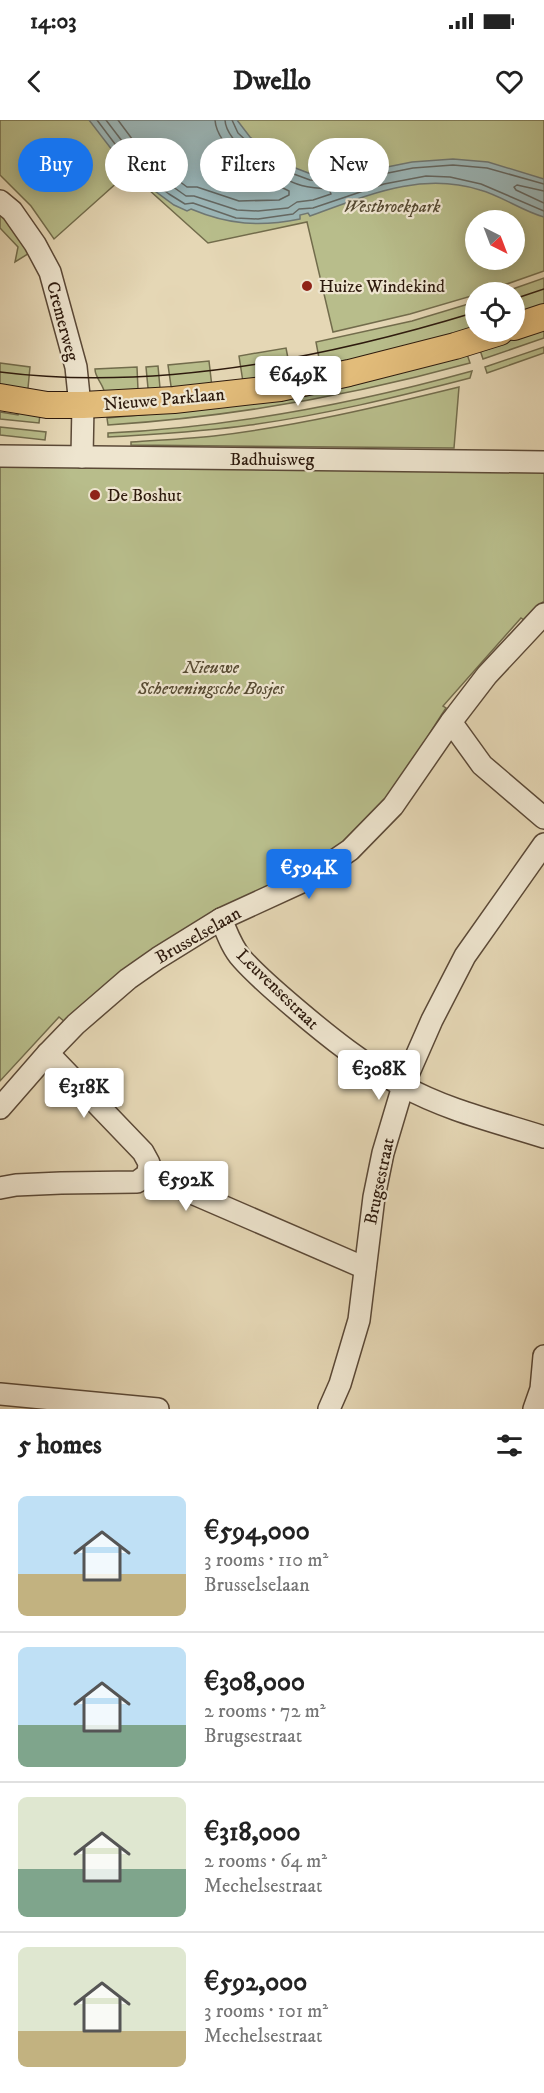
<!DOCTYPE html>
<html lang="en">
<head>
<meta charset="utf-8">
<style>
  :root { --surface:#fff; --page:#f2f2f2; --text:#222; --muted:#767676; --line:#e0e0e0; --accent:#1a73e8 }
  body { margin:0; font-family:"IM FELL DW Pica",serif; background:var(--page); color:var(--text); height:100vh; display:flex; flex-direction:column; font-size:22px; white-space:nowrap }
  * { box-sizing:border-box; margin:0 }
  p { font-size:20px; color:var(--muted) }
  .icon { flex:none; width:33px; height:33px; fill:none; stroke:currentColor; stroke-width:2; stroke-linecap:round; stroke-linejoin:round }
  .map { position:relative; height:1289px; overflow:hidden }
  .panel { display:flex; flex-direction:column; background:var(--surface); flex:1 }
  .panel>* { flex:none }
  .top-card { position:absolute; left:18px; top:18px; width:508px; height:54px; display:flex; gap:12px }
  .needle { width:39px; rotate:138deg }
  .controls { position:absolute; left:465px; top:90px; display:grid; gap:12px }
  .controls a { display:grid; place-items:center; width:60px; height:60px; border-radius:50%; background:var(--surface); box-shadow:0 3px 15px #0003; font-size:30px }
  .price { position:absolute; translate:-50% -51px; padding:0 14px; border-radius:6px; background:#fff; color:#222; font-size:20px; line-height:39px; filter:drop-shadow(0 2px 3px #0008) }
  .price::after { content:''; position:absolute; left:50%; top:36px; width:18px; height:14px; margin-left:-9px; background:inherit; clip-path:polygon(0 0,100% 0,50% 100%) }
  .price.selected { background:var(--accent); color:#fff }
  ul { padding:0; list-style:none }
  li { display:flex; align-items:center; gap:18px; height:150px; padding:0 18px }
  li+li { border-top:2px solid var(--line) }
  li span { display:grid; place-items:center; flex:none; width:168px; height:120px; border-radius:9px; color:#555 }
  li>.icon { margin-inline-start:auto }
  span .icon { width:72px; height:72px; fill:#fffc; stroke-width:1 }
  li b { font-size:26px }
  h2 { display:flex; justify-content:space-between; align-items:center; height:72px; padding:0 18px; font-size:26px }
  .chip { padding:0 21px; border-radius:27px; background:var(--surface); box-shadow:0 3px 15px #0003; font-size:21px; line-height:54px }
  .chip.selected { background:var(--accent); color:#fff }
  .status { display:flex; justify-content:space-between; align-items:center; height:42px; padding:0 30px; background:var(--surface); direction:ltr }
  .status svg { height:16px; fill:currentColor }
  header { display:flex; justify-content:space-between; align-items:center; height:78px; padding:0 18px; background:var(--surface); font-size:27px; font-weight:700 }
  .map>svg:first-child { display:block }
  .green { fill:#b8bd8b; stroke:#726c4c; stroke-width:1.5; fill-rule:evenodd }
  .water { fill:#9bb7b9; stroke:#6f7874; stroke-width:1.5 }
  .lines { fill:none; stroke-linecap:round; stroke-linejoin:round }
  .shore { stroke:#646863; stroke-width:1.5 }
  .minor-casing { stroke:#5b4937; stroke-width:24 }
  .major-casing { stroke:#2d1a0d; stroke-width:28 }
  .minor { stroke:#eee5cf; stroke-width:21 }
  .major { stroke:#e2bc7a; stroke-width:26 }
  .tram { stroke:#2d1a0d; stroke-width:1.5 }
  .poi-dot { fill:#8f2418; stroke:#eee5cf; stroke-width:2 }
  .labels { text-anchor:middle; stroke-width:4.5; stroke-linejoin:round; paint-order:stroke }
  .park-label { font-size:18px; font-style:italic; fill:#574b33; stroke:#eee5cf }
  .poi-label { font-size:18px; fill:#2d1a0d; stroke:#eee5cf; text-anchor:start }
  .street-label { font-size:18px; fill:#2d1a0d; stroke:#eee5cf }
</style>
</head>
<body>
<div class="status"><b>14:03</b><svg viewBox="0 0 49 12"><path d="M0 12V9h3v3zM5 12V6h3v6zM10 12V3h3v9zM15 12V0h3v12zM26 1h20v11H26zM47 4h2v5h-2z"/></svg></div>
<header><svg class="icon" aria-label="back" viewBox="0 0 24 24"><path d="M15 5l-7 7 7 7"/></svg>Dwello<svg class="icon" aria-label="heart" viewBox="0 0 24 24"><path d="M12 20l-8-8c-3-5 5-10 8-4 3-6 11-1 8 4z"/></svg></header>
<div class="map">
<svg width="544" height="1289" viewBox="0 0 544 1289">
  <rect width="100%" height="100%" fill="#e5d7b5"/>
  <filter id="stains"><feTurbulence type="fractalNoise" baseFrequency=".00333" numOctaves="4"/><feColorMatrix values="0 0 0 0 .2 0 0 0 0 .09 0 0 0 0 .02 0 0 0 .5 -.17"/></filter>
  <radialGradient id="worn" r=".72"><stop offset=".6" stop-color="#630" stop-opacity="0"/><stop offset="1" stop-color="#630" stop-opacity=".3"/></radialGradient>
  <g class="green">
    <path d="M 0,0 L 544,0 L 544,151 L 484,172 L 476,172 L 475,175 L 410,194 L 333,212 L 307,102 L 208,123 L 129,52 L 54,119 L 31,86 L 0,55 ZM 476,100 L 514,100 L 514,140 L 476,140 Z"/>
    <polygon points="0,90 31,132 15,142 18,127 0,108"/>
    <polygon points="544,158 544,187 515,198 514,172 504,172"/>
    <polygon points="475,182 475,210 321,249 316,222 412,201"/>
    <polygon points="544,209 544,218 483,239 480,230"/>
    <polygon points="544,227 544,233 487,253 485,247"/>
    <polygon points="286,228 291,254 243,262 239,236"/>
    <path d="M 467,234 L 470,243 C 350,276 232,297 108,305 L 107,298 L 162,293 Z"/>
    <polygon points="209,241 212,267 177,271 171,266 168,245"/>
    <polygon points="0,243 30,247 28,268 24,272 0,269"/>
    <polygon points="158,246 160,268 156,273 148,268 146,247"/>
    <path d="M 137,247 L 138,270 L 105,276 C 105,265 95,259 95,249 Z"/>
    <path d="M 472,251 L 470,258 C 397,277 324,295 250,305 C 203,312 156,314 108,317 L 108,313 C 232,307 353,284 472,251 Z"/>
    <path d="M 459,267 L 454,328 L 131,325 L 131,322 C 159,320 187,319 214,316 C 297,306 378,287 459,267 Z"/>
    <polygon points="0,292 18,295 19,292 40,294 39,303 0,299"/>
    <polygon points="0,307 46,312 45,320 0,315"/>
    <path d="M 0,343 L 544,352 L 544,481 L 524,500 L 521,498 L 443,586 L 446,588 C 430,612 416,637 400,660 C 382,687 357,711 332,731 L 65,902 L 59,897 L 0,961 Z"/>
  </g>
  <path class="water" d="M 89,0 L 237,0 L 250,17 L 285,44 L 311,54 L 327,55 L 367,51 L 412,42 L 453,39 L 488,42 L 544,59 L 544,97 C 522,91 502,76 480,70 C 420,51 366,76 310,96 L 308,93 L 300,95 L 300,99 C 260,107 229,105 191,89 L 187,91 L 174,85 L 129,52 Z"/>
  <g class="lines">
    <g class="shore">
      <polyline points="97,0 133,48 169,74 185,84 193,83 236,98 258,99 293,94 299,89 313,88 384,64 426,56 450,57 481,64 544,91"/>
      <path d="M 106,0 L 138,42 L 186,76 L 194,76 L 237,90 L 258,91 L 288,88 L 297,82 L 313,80 L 331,74 L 329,69 C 318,68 307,68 297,64 C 276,57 226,24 225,0"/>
      <path d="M 118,0 L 144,35 L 187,67 L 197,67 L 239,81 L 279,80 L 289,75 L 289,71 C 265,60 217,29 215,0"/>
      <polyline points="232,0 238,13 254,28 283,50 310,60 328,61 368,57 413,48 453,45 487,48 544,64"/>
      <polyline points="544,71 517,65 514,67 516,70 544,83"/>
    </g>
    <defs>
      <g id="minor">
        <polyline points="0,81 12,91 35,124 50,152 76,247 79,276 83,285 82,337"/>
        <polyline points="0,336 544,342"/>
        <polyline points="451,602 482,645 544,698"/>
        <path d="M 221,799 C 227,813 232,828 242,839 C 258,857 277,873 296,889 C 329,917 364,945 403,966 C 446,990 497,1002 544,1017"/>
        <polyline points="48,933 143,1032 149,1043 148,1054"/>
        <polyline points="0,988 48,933 76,904 128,859 158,838 221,799 306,760 350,730 393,686 451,602 487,555 544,494"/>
        <polyline points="0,1068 16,1065 61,1063 137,1062 148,1054 365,1148"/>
        <polyline points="0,1274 158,1289"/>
        <polyline points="329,1289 340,1264 359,1200 374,1077 383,1033 403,966 432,900 465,836 544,724"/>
        <polyline points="534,1289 541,1269 544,1236"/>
      </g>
      <g id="major">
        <polyline points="514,207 544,197"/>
        <polyline points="0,277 47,285 83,285 174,280 280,268 349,253 455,226 500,212"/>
      </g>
    </defs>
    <use href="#minor" class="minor-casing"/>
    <use href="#major" class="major-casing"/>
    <use href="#minor" class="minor"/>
    <use href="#major" class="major"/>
    <g class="tram">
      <polyline points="514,179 544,169"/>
      <path d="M 0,252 C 157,272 326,238 476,192"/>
    </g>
  </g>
  <g class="poi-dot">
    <circle cx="307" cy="166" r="6"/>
    <circle cx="95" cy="375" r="6"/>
  </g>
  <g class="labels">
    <g class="park-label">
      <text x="392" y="92">Westbroekpark</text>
      <text x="211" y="553">Nieuwe<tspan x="211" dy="21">Scheveningsche Bosjes</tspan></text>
    </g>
    <g class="poi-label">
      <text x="319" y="172">Huize Windekind</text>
      <text x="107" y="381">De Boshut</text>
    </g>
    <g class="street-label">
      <text transform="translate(63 201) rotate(75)" y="6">Cremerweg</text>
      <text transform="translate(164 279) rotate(-5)" y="6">Nieuwe Parklaan</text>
      <text x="272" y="345">Badhuisweg</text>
      <text transform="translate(198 815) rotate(-30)" y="6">Brusselselaan</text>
      <text transform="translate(278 869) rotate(44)" y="6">Leuvensestraat</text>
      <text transform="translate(379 1061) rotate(-78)" y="6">Brugsestraat</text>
    </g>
  </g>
  <rect width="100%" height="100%" filter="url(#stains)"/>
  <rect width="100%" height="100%" fill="url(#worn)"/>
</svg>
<div class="controls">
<a><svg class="needle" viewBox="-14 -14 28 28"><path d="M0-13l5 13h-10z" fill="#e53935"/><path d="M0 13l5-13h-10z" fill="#767676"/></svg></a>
<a><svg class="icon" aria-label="locate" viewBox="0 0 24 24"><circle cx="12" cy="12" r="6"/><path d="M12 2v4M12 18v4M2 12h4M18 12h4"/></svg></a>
</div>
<b class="price" style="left:298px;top:287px">€649K</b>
<b class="price selected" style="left:309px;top:780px">€594K</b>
<b class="price" style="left:379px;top:981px">€308K</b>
<b class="price" style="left:84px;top:999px">€318K</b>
<b class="price" style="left:186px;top:1092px">€592K</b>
<div class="top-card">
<a class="chip selected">Buy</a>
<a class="chip">Rent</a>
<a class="chip">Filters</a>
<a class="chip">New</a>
</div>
</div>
<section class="panel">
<h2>5 homes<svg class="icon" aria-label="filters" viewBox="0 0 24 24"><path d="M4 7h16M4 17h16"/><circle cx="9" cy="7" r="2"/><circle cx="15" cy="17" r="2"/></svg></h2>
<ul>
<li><span style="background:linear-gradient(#bfe0f5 65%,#c2b280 0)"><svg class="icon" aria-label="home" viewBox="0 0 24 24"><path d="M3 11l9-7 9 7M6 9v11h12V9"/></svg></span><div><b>€594,000</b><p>3 rooms · 110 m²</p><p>Brusselselaan</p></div></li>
<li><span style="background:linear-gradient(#bfe0f5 65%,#7fa58c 0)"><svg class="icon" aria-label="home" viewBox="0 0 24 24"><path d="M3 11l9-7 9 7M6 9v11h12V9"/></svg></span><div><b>€308,000</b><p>2 rooms · 72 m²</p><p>Brugsestraat</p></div></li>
<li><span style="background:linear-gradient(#dfe7d0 60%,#7fa58c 0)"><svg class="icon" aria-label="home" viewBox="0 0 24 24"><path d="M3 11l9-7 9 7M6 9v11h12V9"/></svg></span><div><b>€318,000</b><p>2 rooms · 64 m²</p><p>Mechelsestraat</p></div></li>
<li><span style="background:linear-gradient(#dfe7d0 70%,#c2b280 0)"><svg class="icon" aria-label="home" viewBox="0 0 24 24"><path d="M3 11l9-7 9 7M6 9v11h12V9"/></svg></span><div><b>€592,000</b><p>3 rooms · 101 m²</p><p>Mechelsestraat</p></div></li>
</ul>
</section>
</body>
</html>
